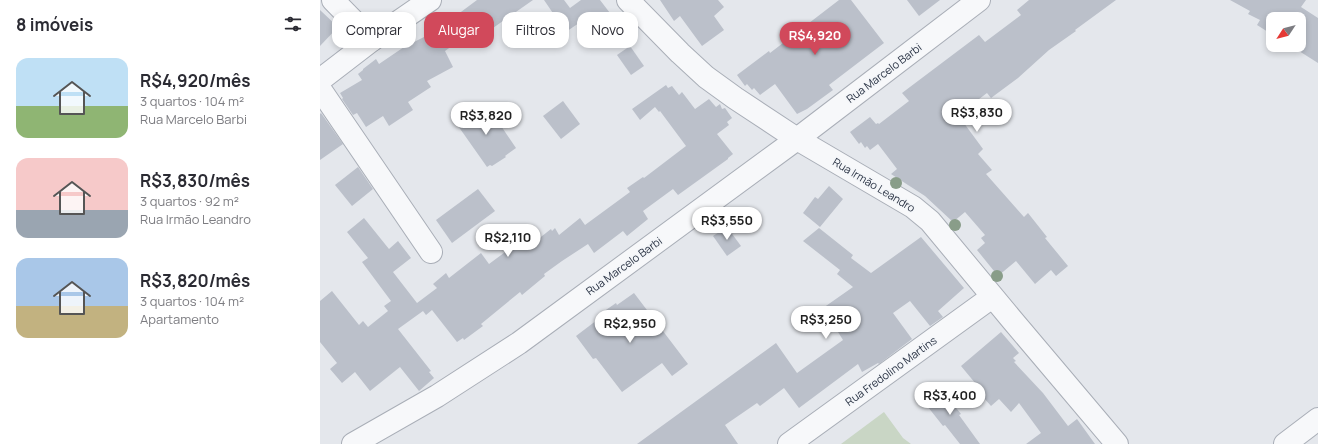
<!DOCTYPE html>
<html lang="pt">
<head>
<meta charset="utf-8">
<style>
  :root { --surface:#fff; --page:#f2f2f3; --text:#2b2b33; --muted:#7c7c81; --accent:#d1495b }
  body { margin:0; font-family:Manrope,sans-serif; background:var(--page); color:var(--text); height:100vh; display:flex; flex-direction:column; font-size:15px; white-space:nowrap }
  * { box-sizing:border-box; margin:0 }
  p { font-size:13px; color:var(--muted) }
  .icon { flex:none; width:22px; height:22px; fill:none; stroke:currentColor; stroke-width:2; stroke-linecap:round; stroke-linejoin:round }
  .map { position:relative; flex:1; overflow:hidden }
  .sheet { display:flex; flex-direction:column; background:var(--surface); width:320px }
  .sheet>* { flex:none }
  .guide { position:absolute; left:12px; top:12px; width:380px; height:36px; display:flex; gap:8px }
  .needle { width:26px; rotate:234deg }
  .tools { position:absolute; left:946px; top:12px; display:grid; gap:8px }
  .tools a { display:grid; place-items:center; width:40px; height:40px; border-radius:8px; background:var(--surface); box-shadow:0 2px 6px #0003; font-size:20px }
  .price { position:absolute; translate:-50% -34px; padding:0 9px; border-radius:14px; background:#fff; color:#222; font-size:13px; line-height:26px; filter:drop-shadow(0 1px 2px #0008) }
  .price::after { content:''; position:absolute; left:50%; top:24px; width:12px; height:9px; margin-left:-6px; background:inherit; clip-path:polygon(0 0,100% 0,50% 100%) }
  .price.current { background:var(--accent); color:#fff }
  ul { padding:0; list-style:none }
  li { display:flex; align-items:center; gap:12px; height:100px; padding:0 16px }
  li span { display:grid; place-items:center; flex:none; width:112px; height:80px; border-radius:12px; color:#555 }
  li>.icon { margin-inline-start:auto }
  span .icon { width:48px; height:48px; fill:#fffc; stroke-width:1 }
  li b { font-size:17px }
  h2 { display:flex; justify-content:space-between; align-items:center; height:48px; padding:0 16px; font-size:17px }
  .chip { padding:0 14px; border-radius:12px; background:var(--surface); box-shadow:0 2px 6px #0003; font-size:14px; line-height:36px }
  .chip.current { background:var(--accent); color:#fff }
  main { display:flex; flex:1; min-height:0 }
  .map>svg:first-child { display:block }
  .green { fill:#c9d6c5 }
  .building { fill:#bbc0ca }
  .lines { fill:none; stroke-linecap:round; stroke-linejoin:round }
  .minor-casing { stroke:#a9aeb7; stroke-width:24 }
  .minor { stroke:#f7f8fa; stroke-width:22 }
  .tree { fill:#899d89 }
  .labels { text-anchor:middle; stroke-width:3; stroke-linejoin:round; paint-order:stroke }
  .street-label { font-size:11px; fill:#2b3445; stroke:#f4f6f9 }
</style>
</head>
<body>
<main>
<section class="sheet">
<h2>8 imóveis<svg class="icon" aria-label="filters" viewBox="0 0 24 24"><path d="M4 7h16M4 17h16"/><circle cx="9" cy="7" r="2"/><circle cx="15" cy="17" r="2"/></svg></h2>
<ul>
<li><span style="background:linear-gradient(#bfe0f5 60%,#8fb573 0)"><svg class="icon" aria-label="home" viewBox="0 0 24 24"><path d="M3 11l9-7 9 7M6 9v11h12V9"/></svg></span><div><b>R$4,920/mês</b><p>3 quartos · 104 m²</p><p>Rua Marcelo Barbi</p></div></li>
<li><span style="background:linear-gradient(#f6c9c9 65%,#9aa5b1 0)"><svg class="icon" aria-label="home" viewBox="0 0 24 24"><path d="M3 11l9-7 9 7M6 9v11h12V9"/></svg></span><div><b>R$3,830/mês</b><p>3 quartos · 92 m²</p><p>Rua Irmão Leandro</p></div></li>
<li><span style="background:linear-gradient(#a9c7e8 60%,#c2b280 0)"><svg class="icon" aria-label="home" viewBox="0 0 24 24"><path d="M3 11l9-7 9 7M6 9v11h12V9"/></svg></span><div><b>R$3,820/mês</b><p>3 quartos · 104 m²</p><p>Apartamento</p></div></li>
</ul>
</section>
<div class="map">
<svg width="998" height="444" viewBox="0 0 998 444">
  <rect width="100%" height="100%" fill="#e4e7ec"/>
  <polygon class="green" points="564,412 583,438 591,444 521,444"/>
  <g class="building">
    <polygon points="157,0 213,0 173,28 168,20 125,51 133,67 107,81 111,87 88,102 93,110 69,126 63,116 46,127 37,113 33,115 22,99 23,98 20,93 42,80 38,74 43,70 43,69 56,59 59,64 84,47 114,32"/>
    <polygon points="224,0 244,0 250,8 261,0 280,0 293,17 269,29 266,25 263,27 259,23 234,40 227,30 239,22"/>
    <polygon points="340,0 398,0 404,7 394,16 404,30 382,46 360,16 354,21"/>
    <polygon points="519,0 531,0 564,43 509,85 513,90 487,109 477,114 455,84 440,95 434,88 432,90 427,84 425,86 417,75 449,51 450,53"/>
    <polygon points="587,0 620,0 599,16"/>
    <polygon points="709,0 796,0 755,30 756,31 729,50 698,78 671,98 667,93 638,115 663,149 658,154 672,170 666,174 704,217 708,213 727,237 725,238 748,266 736,276 731,270 715,284 696,261 678,276 657,250 665,243 661,238 665,235 645,212 633,222 605,196 571,174 577,169 558,144 550,150 547,146 545,148 541,142 539,144 530,132 550,117 556,124 558,123 559,124 589,101 582,93 659,35 665,42 701,15 697,10"/>
    <polygon points="910,0 986,0 981,7 998,18 998,63 979,51 979,19 953,19 953,35 937,25 940,20 928,14 930,11"/>
    <polygon points="0,10 18,27 0,46"/>
    <polygon points="310,46 324,66 311,75 297,55"/>
    <polygon points="346,85 348,88 352,86 359,95 362,92 375,109 389,99 396,107 400,104 402,109 405,108 412,118 407,122 409,125 397,134 413,154 408,158 408,159 358,195 353,189 323,211 328,219 307,236 303,231 274,253 268,244 242,261 224,274 225,276 202,295 200,292 161,324 163,326 144,340 143,338 137,342 112,310 106,315 103,311 78,329 111,371 109,372 114,378 99,391 80,367 50,391 35,372 22,383 10,369 17,363 0,342 0,301 12,291 39,325 43,321 48,327 68,311 64,306 71,301 42,262 48,258 27,232 44,218 69,249 78,241 91,258 73,272 97,303 117,288 113,284 126,273 129,278 161,253 169,264 196,244 200,250 215,238 217,240 231,229 232,231 235,228 239,235 260,218 265,225 310,192 307,188 323,177 324,178 366,146 340,111 339,112 335,107 320,120 312,109"/>
    <polygon points="243,101 260,124 241,139 223,116"/>
    <polygon points="167,103 176,116 175,117 196,148 185,156 186,157 172,166 170,165 167,167 136,123"/>
    <polygon points="1,113 23,144 0,160 0,114"/>
    <polygon points="38,167 53,189 32,206 15,185"/>
    <polygon points="509,186 523,199 500,227 483,213 495,197 498,199"/>
    <polygon points="158,189 175,211 132,243 116,220"/>
    <polygon points="407,227 421,246 407,256 393,236"/>
    <polygon points="499,228 533,255 531,258 551,273 601,237 644,288 618,311 623,317 610,326 590,301 573,313 592,339 559,364 558,363 542,372 538,364 479,408 464,388 440,406 437,403 405,425 418,444 317,444 456,343 477,373 523,340 503,308 533,287 517,274 520,270 483,241"/>
    <polygon points="314,293 368,364 352,376 342,363 302,392 276,358 273,359 256,336 285,314 283,312 296,303 297,305"/>
    <polygon points="681,332 699,353 693,358 696,361 694,362 723,393 748,426 757,419 775,444 706,444 721,433 699,403 691,412 679,399 671,406 663,397 665,395 641,366"/>
    <polygon points="625,385 633,395 628,398 641,414 639,415 660,444 640,444 625,425 623,426 604,402"/>
  </g>
  <g class="lines">
    <defs>
      <g id="minor">
        <polyline points="13,0 52,40"/>
        <polyline points="308,0 360,53 386,77 415,98 477,139 593,207 610,221 693,321 797,444"/>
        <polyline points="0,80 52,40 110,0"/>
        <polyline points="0,89 111,252"/>
        <polyline points="33,444 117,396 199,343 477,139 659,0"/>
        <polyline points="469,444 672,297"/>
        <polyline points="965,444 998,419"/>
      </g>
    </defs>
    <use href="#minor" class="minor-casing"/>
    <use href="#minor" class="minor"/>
  </g>
  <g class="tree">
    <circle cx="576" cy="183" r="6"/>
    <circle cx="635" cy="225" r="6"/>
    <circle cx="677" cy="276" r="6"/>
  </g>
  <g class="labels">
    <g class="street-label">
      <text transform="translate(564 73) rotate(-37)" y="4">Rua Marcelo Barbi</text>
      <text transform="translate(554 185) rotate(31)" y="4">Rua Irmão Leandro</text>
      <text transform="translate(304 266) rotate(-36)" y="4">Rua Marcelo Barbi</text>
      <text transform="translate(571 371) rotate(-36)" y="4">Rua Fredolino Martins</text>
    </g>
  </g>
</svg>
<div class="tools">
<a><svg class="needle" viewBox="-14 -14 28 28"><path d="M0-13l5 13h-10z" fill="#e53935"/><path d="M0 13l5-13h-10z" fill="#7c7c81"/></svg></a>
</div>
<b class="price current" style="left:495px;top:56px">R$4,920</b>
<b class="price" style="left:657px;top:133px">R$3,830</b>
<b class="price" style="left:166px;top:136px">R$3,820</b>
<b class="price" style="left:407px;top:241px">R$3,550</b>
<b class="price" style="left:188px;top:258px">R$2,110</b>
<b class="price" style="left:506px;top:340px">R$3,250</b>
<b class="price" style="left:310px;top:344px">R$2,950</b>
<b class="price" style="left:630px;top:416px">R$3,400</b>
<div class="guide">
<a class="chip">Comprar</a>
<a class="chip current">Alugar</a>
<a class="chip">Filtros</a>
<a class="chip">Novo</a>
</div>
</div>
</main>
</body>
</html>
